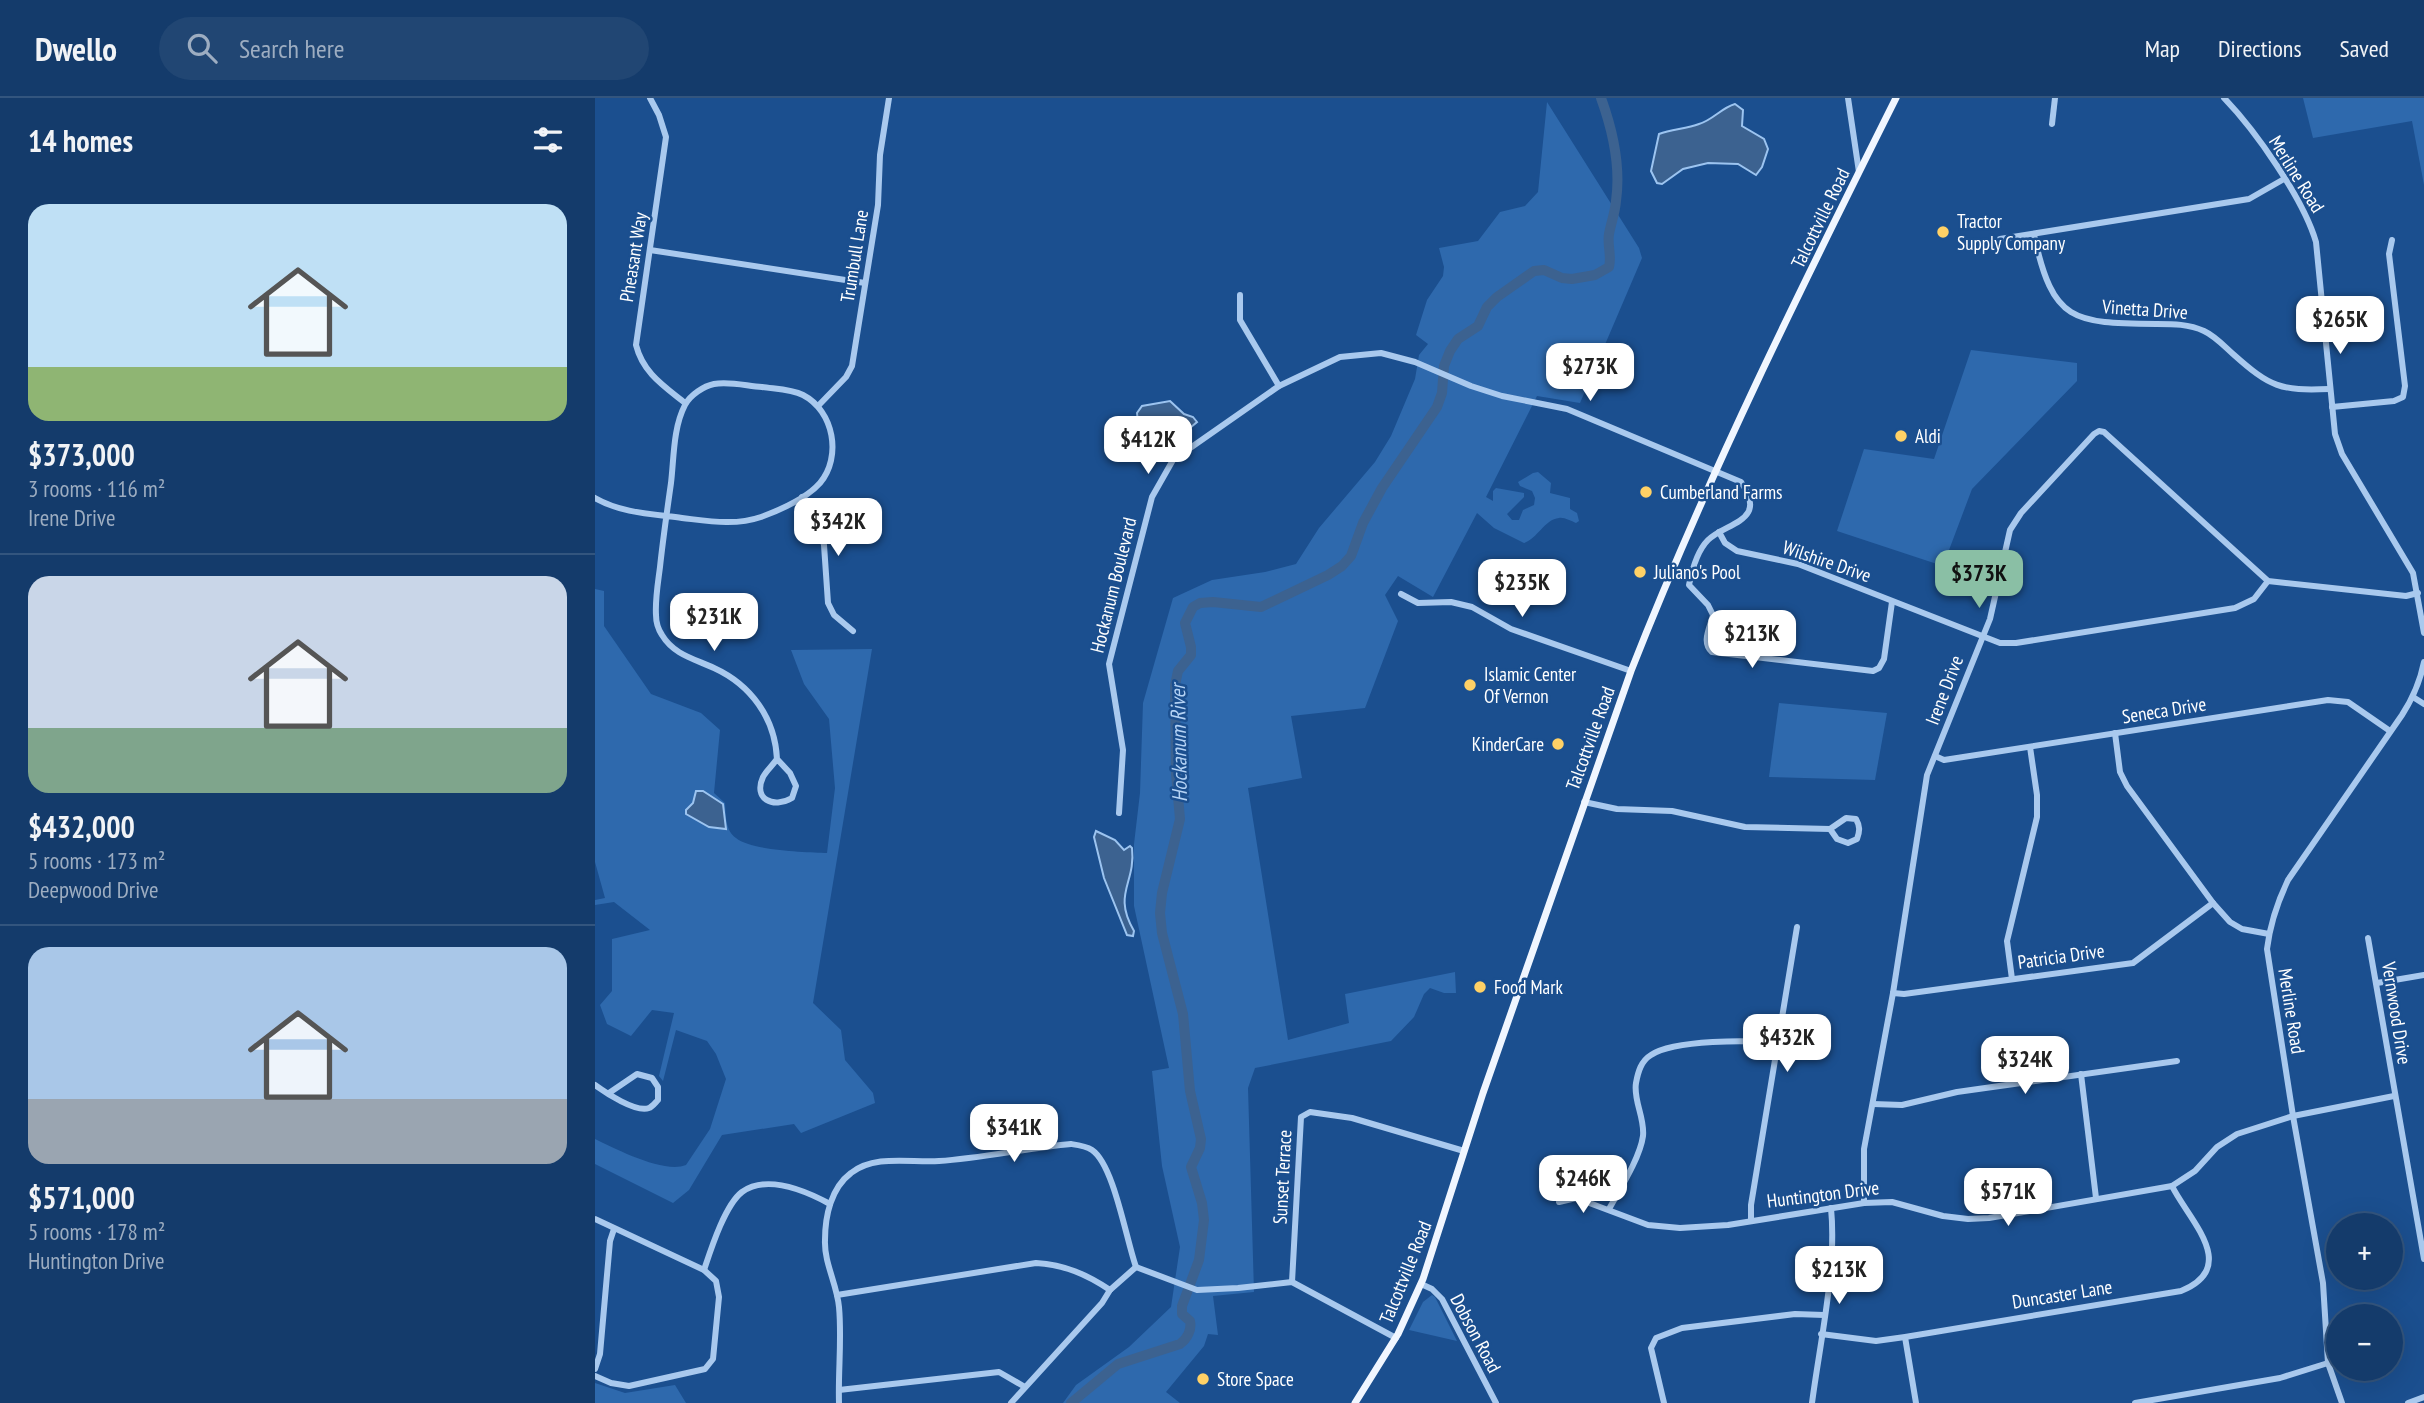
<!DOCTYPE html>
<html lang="en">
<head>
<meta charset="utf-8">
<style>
  :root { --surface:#143b6b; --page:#214673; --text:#f1f3f6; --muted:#9dadc1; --line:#33557e; --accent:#8abfa5 }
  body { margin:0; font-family:"PT Sans Narrow",sans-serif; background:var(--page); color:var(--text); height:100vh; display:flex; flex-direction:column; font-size:26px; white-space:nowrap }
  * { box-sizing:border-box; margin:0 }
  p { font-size:23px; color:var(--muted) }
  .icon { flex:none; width:38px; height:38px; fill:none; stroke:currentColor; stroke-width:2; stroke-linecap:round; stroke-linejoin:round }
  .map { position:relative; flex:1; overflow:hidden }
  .drawer { display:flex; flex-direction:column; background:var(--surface); width:595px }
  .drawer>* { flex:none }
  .buttons { position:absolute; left:1731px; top:1115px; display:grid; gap:14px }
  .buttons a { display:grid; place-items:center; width:77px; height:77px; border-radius:50%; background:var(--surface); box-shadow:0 7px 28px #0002,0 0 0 2px var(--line); font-size:35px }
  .price { position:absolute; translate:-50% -60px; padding:0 16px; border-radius:14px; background:#fff; color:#222; font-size:23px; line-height:46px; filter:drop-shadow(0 2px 4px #0008) }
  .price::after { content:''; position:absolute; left:50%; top:42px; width:21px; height:16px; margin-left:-10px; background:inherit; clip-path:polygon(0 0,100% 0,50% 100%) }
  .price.on { background:var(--accent); color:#111 }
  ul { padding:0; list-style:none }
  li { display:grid; align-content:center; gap:14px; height:371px; padding:0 28px }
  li+li { border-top:2px solid var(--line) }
  li span { display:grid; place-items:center; height:217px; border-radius:21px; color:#555 }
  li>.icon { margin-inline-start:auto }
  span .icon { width:126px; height:126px; fill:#fffc; stroke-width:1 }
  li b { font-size:30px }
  h2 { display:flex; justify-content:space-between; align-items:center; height:84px; padding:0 28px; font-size:30px }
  header { display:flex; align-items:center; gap:42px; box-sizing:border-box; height:98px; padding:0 35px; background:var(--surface); border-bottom:2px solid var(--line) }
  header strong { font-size:33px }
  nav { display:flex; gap:38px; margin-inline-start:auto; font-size:24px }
  .search { width:490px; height:63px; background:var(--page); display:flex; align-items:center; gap:18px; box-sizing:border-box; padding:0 24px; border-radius:38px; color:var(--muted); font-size:26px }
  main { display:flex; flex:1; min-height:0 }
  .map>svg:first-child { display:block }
  .green { fill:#2e69ad }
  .water { fill:#3c6290; stroke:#9cc4f0; stroke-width:2 }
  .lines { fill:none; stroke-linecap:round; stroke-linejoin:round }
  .river { stroke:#3c6290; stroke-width:10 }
  .minor { stroke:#a9c9ee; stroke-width:6 }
  .major { stroke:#f0f6ff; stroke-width:7 }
  .poi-dot { fill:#ffd166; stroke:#1b4f8f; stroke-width:2.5 }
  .labels { text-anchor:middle; stroke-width:5; stroke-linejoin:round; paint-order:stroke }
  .street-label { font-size:19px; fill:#fff; stroke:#1b4f8f }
  .poi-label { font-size:19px; fill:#fff; stroke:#1b4f8f; text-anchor:start }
  .water-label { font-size:21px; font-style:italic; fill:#b5d3f5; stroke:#1b4f8f }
</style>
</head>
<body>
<header>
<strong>Dwello</strong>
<div class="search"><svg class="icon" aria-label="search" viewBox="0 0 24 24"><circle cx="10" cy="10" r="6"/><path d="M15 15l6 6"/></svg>Search here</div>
<nav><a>Map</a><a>Directions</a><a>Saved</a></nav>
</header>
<main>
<section class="drawer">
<h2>14 homes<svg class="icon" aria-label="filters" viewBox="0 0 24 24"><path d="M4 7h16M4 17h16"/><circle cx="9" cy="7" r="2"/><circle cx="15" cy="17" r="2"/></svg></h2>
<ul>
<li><span style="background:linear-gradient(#bfe0f5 75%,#8fb573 0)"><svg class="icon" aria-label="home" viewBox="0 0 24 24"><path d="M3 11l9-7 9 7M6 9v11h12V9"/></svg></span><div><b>$373,000</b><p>3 rooms · 116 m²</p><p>Irene Drive</p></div></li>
<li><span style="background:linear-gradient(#c9d6e8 70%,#7fa58c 0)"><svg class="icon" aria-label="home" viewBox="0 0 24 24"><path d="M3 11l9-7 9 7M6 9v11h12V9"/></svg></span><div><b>$432,000</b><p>5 rooms · 173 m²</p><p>Deepwood Drive</p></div></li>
<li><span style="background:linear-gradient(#a9c7e8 70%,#9aa5b1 0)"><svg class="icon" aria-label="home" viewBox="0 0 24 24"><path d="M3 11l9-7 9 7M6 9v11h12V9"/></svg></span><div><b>$571,000</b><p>5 rooms · 178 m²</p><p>Huntington Drive</p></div></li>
</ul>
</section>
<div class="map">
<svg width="1829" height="1305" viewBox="0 0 1829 1305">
  <rect width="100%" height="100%" fill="#1b4f8f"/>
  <g class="green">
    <polygon points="1708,0 1829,0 1829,87 1817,23 1718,40"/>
    <path d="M 952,4 L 1044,150 L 1047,160 L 985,305 L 942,298 L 891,399 L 898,403 L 898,393 L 901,390 L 929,395 L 929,399 L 912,416 L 917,422 L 924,422 L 928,412 L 939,407 L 940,400 L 937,393 L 925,388 L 923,384 L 938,375 L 943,374 L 956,385 L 955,395 L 975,400 L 975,411 L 982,415 L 984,423 L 981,425 C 976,423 969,419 964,420 C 950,421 942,441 929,445 L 899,430 L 882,415 L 838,499 L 803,478 L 790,497 L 803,523 L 770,610 L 696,618 L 707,680 L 653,690 L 693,942 L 754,925 L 750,896 L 860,874 L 861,895 L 849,895 L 835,890 L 829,896 L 819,919 L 796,943 L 660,970 L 653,990 L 659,1194 L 618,1198 L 623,1237 L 613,1236 L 609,1248 L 571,1294 L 585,1305 L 468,1305 L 481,1287 L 534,1249 L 576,1209 L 585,1149 L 567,1068 L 557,973 L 574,970 L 539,808 L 539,746 L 545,695 L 548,605 L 578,500 L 617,482 L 670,474 L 701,466 L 724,430 L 780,364 L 796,338 L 820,281 L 824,257 L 833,246 L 821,237 L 832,202 L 848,178 L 849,169 L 844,150 L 883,143 L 905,114 L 930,108 L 943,94 Z"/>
    <polygon points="1376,252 1482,265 1482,283 1377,391 1348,468 1242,433 1269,351 1339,361"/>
    <path d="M 0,491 L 9,493 L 9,528 L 56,596 L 106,615 L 125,632 L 119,695 L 130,705 C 131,718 130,732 141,740 C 157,753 212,754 232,755 L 240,690 L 234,621 L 209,586 L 196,552 L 277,551 L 218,905 L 246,932 L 250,962 L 278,995 L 280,1005 L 206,1035 L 199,1026 L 127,1037 L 94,1092 L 78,1105 L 0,1066 L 0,1041 C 21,1051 69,1076 91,1067 L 115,1031 L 131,981 L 121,956 L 112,943 L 81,932 L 68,983 L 64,978 L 79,915 L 57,912 L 36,938 L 12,926 L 5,907 L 17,893 L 17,841 L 55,832 L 19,804 L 0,807 L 0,802 L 10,800 L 0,764 Z"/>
    <polygon points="1184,605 1292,615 1280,682 1174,679"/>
    <polygon points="837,1197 840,1199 862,1243 814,1232 828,1204"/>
    <polygon points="0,1285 30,1295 80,1287 91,1305 0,1305"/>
  </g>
  <g class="water">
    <path d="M 1140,6 L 1148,12 L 1147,28 L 1169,41 L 1173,51 L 1167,69 L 1161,77 L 1143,66 L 1113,65 L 1088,71 L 1067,86 L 1062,85 L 1056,73 L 1064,36 C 1077,31 1091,31 1104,26 C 1118,22 1126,10 1140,6 Z"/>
    <path d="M 575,303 L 589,316 L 598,319 L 602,324 L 571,350 L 562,354 C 549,347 543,330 542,315 L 547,308 Z"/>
    <polygon points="101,693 108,693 128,706 131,731 114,729 91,716 91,712 98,705"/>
    <path d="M 501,733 L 520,742 L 529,752 L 535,748 L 537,750 C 541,786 517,795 539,833 L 538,838 L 532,837 L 509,780 L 499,739 Z"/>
  </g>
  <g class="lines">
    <path class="river" d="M 476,1305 L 523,1266 L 585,1246 C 592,1241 597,1232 595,1223 L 587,1216 L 587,1208 L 604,1162 L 609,1122 L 607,1105 L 596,1069 L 605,1050 L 606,1041 L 595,993 L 588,916 L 567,835 L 565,815 L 567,795 L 585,721 L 581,676 L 580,587 L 583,573 L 596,557 L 596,549 L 590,525 L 598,509 L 605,505 L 618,504 L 666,509 L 733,477 L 747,468 L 756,458 L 768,425 L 787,390 L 842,309 L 847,295 L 849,268 L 855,253 L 863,241 L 883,228 L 892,209 L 902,199 L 939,173 L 949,172 L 967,180 L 977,181 L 1000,177 L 1014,169 C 1017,158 1012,147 1014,136 C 1016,125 1020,115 1021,103 C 1026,68 1018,33 1006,0"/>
    <g class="minor">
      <path d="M 55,0 L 64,17 L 71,39 L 41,247 C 48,275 69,288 90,305"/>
      <polyline points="1253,0 1264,74"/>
      <path d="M 1629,0 C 1660,32 1708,100 1721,144 L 1740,336 L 1747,356 L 1818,475 L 1829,535"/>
      <polyline points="1457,26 1460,0"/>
      <path d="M 1439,137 C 1458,225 1478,225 1562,226 C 1578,226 1594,226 1609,233 C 1620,238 1629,248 1638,256 C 1675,289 1685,293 1734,291"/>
      <polyline points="1405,141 1654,101 1689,81"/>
      <polyline points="55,152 270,185"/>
      <polyline points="645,197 645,222 684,288"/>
      <polyline points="223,308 251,279 257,268 283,107 285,57 294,0"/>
      <polyline points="1737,309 1799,303 1808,299 1810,288 1794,156 1797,142"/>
      <polyline points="207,399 225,432 229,447 233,505 239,517 258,533"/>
      <path d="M 0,400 C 26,415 57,416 87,420 C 113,423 140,428 166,419 C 185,412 211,401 225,385 C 247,359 239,313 208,297 C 196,291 180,291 167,289 C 152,288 134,283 119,286 C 109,288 95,297 90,307 C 78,330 79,360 76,385 C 72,413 68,441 65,469 C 63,485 60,501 61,517 C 61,523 63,531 67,537 C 79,557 100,561 119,570 C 156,587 180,620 182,661 C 178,667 171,673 168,679 C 158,701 178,711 197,700 L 201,688 L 195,675 L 182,661"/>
      <polyline points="1124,434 1130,445 1142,453 1203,466 1405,545 1421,545 1640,510 1659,501 1673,483"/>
      <polyline points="806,496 823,505 856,504 877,509 916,531 1036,573"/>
      <polyline points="1818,599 1829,606"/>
      <polyline points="1520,635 1525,674 1532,688 1618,805 1635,824 1647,831 1674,836"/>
      <polyline points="1340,658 1349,662 1733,602 1753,604 1795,633"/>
      <path d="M 989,704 L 1022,711 L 1077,713 L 1150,729 L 1235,731 L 1251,720 L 1261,721 C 1265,728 1265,733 1262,741 L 1253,745 L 1242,741 L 1235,731"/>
      <path d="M 524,715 L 528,652 L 514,566 L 557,399 L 578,362 L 684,288 L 745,259 L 786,255 L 820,264 L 876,288 L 907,298 L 972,311 L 1146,384 C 1174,424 1131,424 1113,442 C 1102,453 1097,472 1094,487 L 1113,507 L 1118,517 C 1115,530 1106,544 1117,554 L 1278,573 L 1284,570 L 1289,561 L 1297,504"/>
      <polyline points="1773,840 1829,1161"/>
      <polyline points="1417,881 1412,843 1442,719 1442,697 1435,649"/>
      <polyline points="1782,885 1829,877"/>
      <polyline points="1298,895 1309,896 1538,865 1618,805"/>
      <polyline points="1486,976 1501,1100"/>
      <path d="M 0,987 C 11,995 41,1015 54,1010 C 57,1009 60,1005 63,1002 L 63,989 L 57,980 L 42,976 L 14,995"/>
      <polyline points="1278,1006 1307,1007 1362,994 1582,963"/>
      <polyline points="964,1104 981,1100 1053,1127 1085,1130 1133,1127 1269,1105 1297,1104 1348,1118 1373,1121 1394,1120 1577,1088 1600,1073 1622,1049 1642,1036 1698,1018 1799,998"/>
      <polyline points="1269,1105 1269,1051 1298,895 1332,677 1395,521 1415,432 1426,415 1499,336 1504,333 1509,334 1673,483 1811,498 1823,495"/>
      <path d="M 1014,1111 C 1025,1091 1045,1060 1048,1038 C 1050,1020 1038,1002 1041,985 C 1043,974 1046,963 1056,957 C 1078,942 1156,941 1183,946"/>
      <polyline points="0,1121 109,1172 121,1183 124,1199 118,1261 110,1271 34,1288 16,1285 0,1278"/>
      <polyline points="1156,1121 1156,1107 1202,829"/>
      <polyline points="541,1169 602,1192 643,1190 697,1184 801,1240"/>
      <path d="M 109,1172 C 116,1151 130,1107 147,1094 C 172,1076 211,1093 235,1106"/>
      <polyline points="697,1184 706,1019 715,1014 757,1020 869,1053"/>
      <polyline points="826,1186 837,1191 847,1201 901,1305"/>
      <path d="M 242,1197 L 441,1165 C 470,1167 491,1176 515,1192"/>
      <path d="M 1226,1236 L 1281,1243 L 1310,1239 L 1586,1193 C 1646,1169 1593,1121 1577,1088"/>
      <polyline points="1310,1239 1321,1305"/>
      <polyline points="0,1271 5,1256 15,1143 19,1131"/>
      <polyline points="244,1292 404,1274 430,1289"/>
      <path d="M 244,1305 C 243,1273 247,1241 244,1209 C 242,1186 229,1165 230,1142 C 230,1118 236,1090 256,1075 C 280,1056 316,1065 344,1063 C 388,1060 432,1050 476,1046 C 483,1047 491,1048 497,1052 C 519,1067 531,1141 541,1169"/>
      <polyline points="416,1305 507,1205 515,1192 541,1169"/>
      <polyline points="1069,1305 1056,1250 1061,1240 1087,1230 1200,1216 1229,1217"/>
      <path d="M 1217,1305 C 1225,1244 1242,1170 1236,1110"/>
      <polyline points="1540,1305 1685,1280 1733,1265"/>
      <path d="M 1747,1305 L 1733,1265 L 1728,1185 L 1698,1018 L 1672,851 C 1675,826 1682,805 1693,782 L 1807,617 C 1818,600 1825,584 1829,564"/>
      <polyline points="1813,1305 1829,1299"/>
    </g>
    <path class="major" d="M 760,1305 L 803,1236 L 828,1181 L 888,995 L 1036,573 C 1113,377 1207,188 1301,0"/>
  </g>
  <g class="poi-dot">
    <circle cx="1348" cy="134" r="7"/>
    <circle cx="1306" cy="338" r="7"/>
    <circle cx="1051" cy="394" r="7"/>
    <circle cx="1045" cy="474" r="7"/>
    <circle cx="875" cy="587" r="7"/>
    <circle cx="963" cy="646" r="7"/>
    <circle cx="885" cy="889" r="7"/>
    <circle cx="608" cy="1281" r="7"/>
  </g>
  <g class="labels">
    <g class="street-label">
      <text transform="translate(1702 76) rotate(58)" y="7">Merline Road</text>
      <text transform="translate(1225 120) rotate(-64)" y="7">Talcottville Road</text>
      <text transform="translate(259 158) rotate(-81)" y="7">Trumbull Lane</text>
      <text transform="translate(38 159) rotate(-81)" y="7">Pheasant Way</text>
      <text transform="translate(1550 211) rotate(4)" y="7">Vinetta Drive</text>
      <text transform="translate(1232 463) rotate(19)" y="7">Wilshire Drive</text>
      <text transform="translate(518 487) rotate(-76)" y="7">Hockanum Boulevard</text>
      <text transform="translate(1349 592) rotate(-69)" y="7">Irene Drive</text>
      <text transform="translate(1569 612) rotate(-9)" y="7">Seneca Drive</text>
      <text transform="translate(995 640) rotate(-70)" y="7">Talcottville Road</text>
      <text transform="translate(1466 858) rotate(-8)" y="7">Patricia Drive</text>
      <text transform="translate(1697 913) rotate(81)" y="7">Merline Road</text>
      <text transform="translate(1802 915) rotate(81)" y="7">Vernwood Drive</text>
      <text transform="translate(687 1079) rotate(-87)" y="7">Sunset Terrace</text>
      <text transform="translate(1228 1096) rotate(-7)" y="7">Huntington Drive</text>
      <text transform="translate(810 1174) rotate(-68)" y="7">Talcottville Road</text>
      <text transform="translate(1467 1196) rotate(-9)" y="7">Duncaster Lane</text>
      <text transform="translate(881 1235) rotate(62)" y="7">Dobson Road</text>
    </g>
    <g class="poi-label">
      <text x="1362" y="130">Tractor<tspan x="1362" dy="22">Supply Company</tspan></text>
      <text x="1320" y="345">Aldi</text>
      <text x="1065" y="401">Cumberland Farms</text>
      <text x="1059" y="481">Juliano's Pool</text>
      <text x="889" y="583">Islamic Center<tspan x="889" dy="22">Of Vernon</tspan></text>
      <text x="949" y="653" text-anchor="end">KinderCare</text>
      <text x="899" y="896">Food Mark</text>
      <text x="622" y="1288">Store Space</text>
    </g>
    <g class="water-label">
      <text transform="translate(584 645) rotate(-91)" y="7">Hockanum River</text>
    </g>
  </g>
</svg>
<div class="buttons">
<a>+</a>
<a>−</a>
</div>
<b class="price" style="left:1745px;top:258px">$265K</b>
<b class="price" style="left:995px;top:305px">$273K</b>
<b class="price" style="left:553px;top:378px">$412K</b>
<b class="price" style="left:243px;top:460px">$342K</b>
<b class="price on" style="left:1384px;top:512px">$373K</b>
<b class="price" style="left:927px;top:521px">$235K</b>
<b class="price" style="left:119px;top:555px">$231K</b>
<b class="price" style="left:1157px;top:572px">$213K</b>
<b class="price" style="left:1192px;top:976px">$432K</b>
<b class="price" style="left:1430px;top:998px">$324K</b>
<b class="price" style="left:419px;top:1066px">$341K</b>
<b class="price" style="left:988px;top:1117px">$246K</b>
<b class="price" style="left:1413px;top:1130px">$571K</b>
<b class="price" style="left:1244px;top:1208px">$213K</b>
</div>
</main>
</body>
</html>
